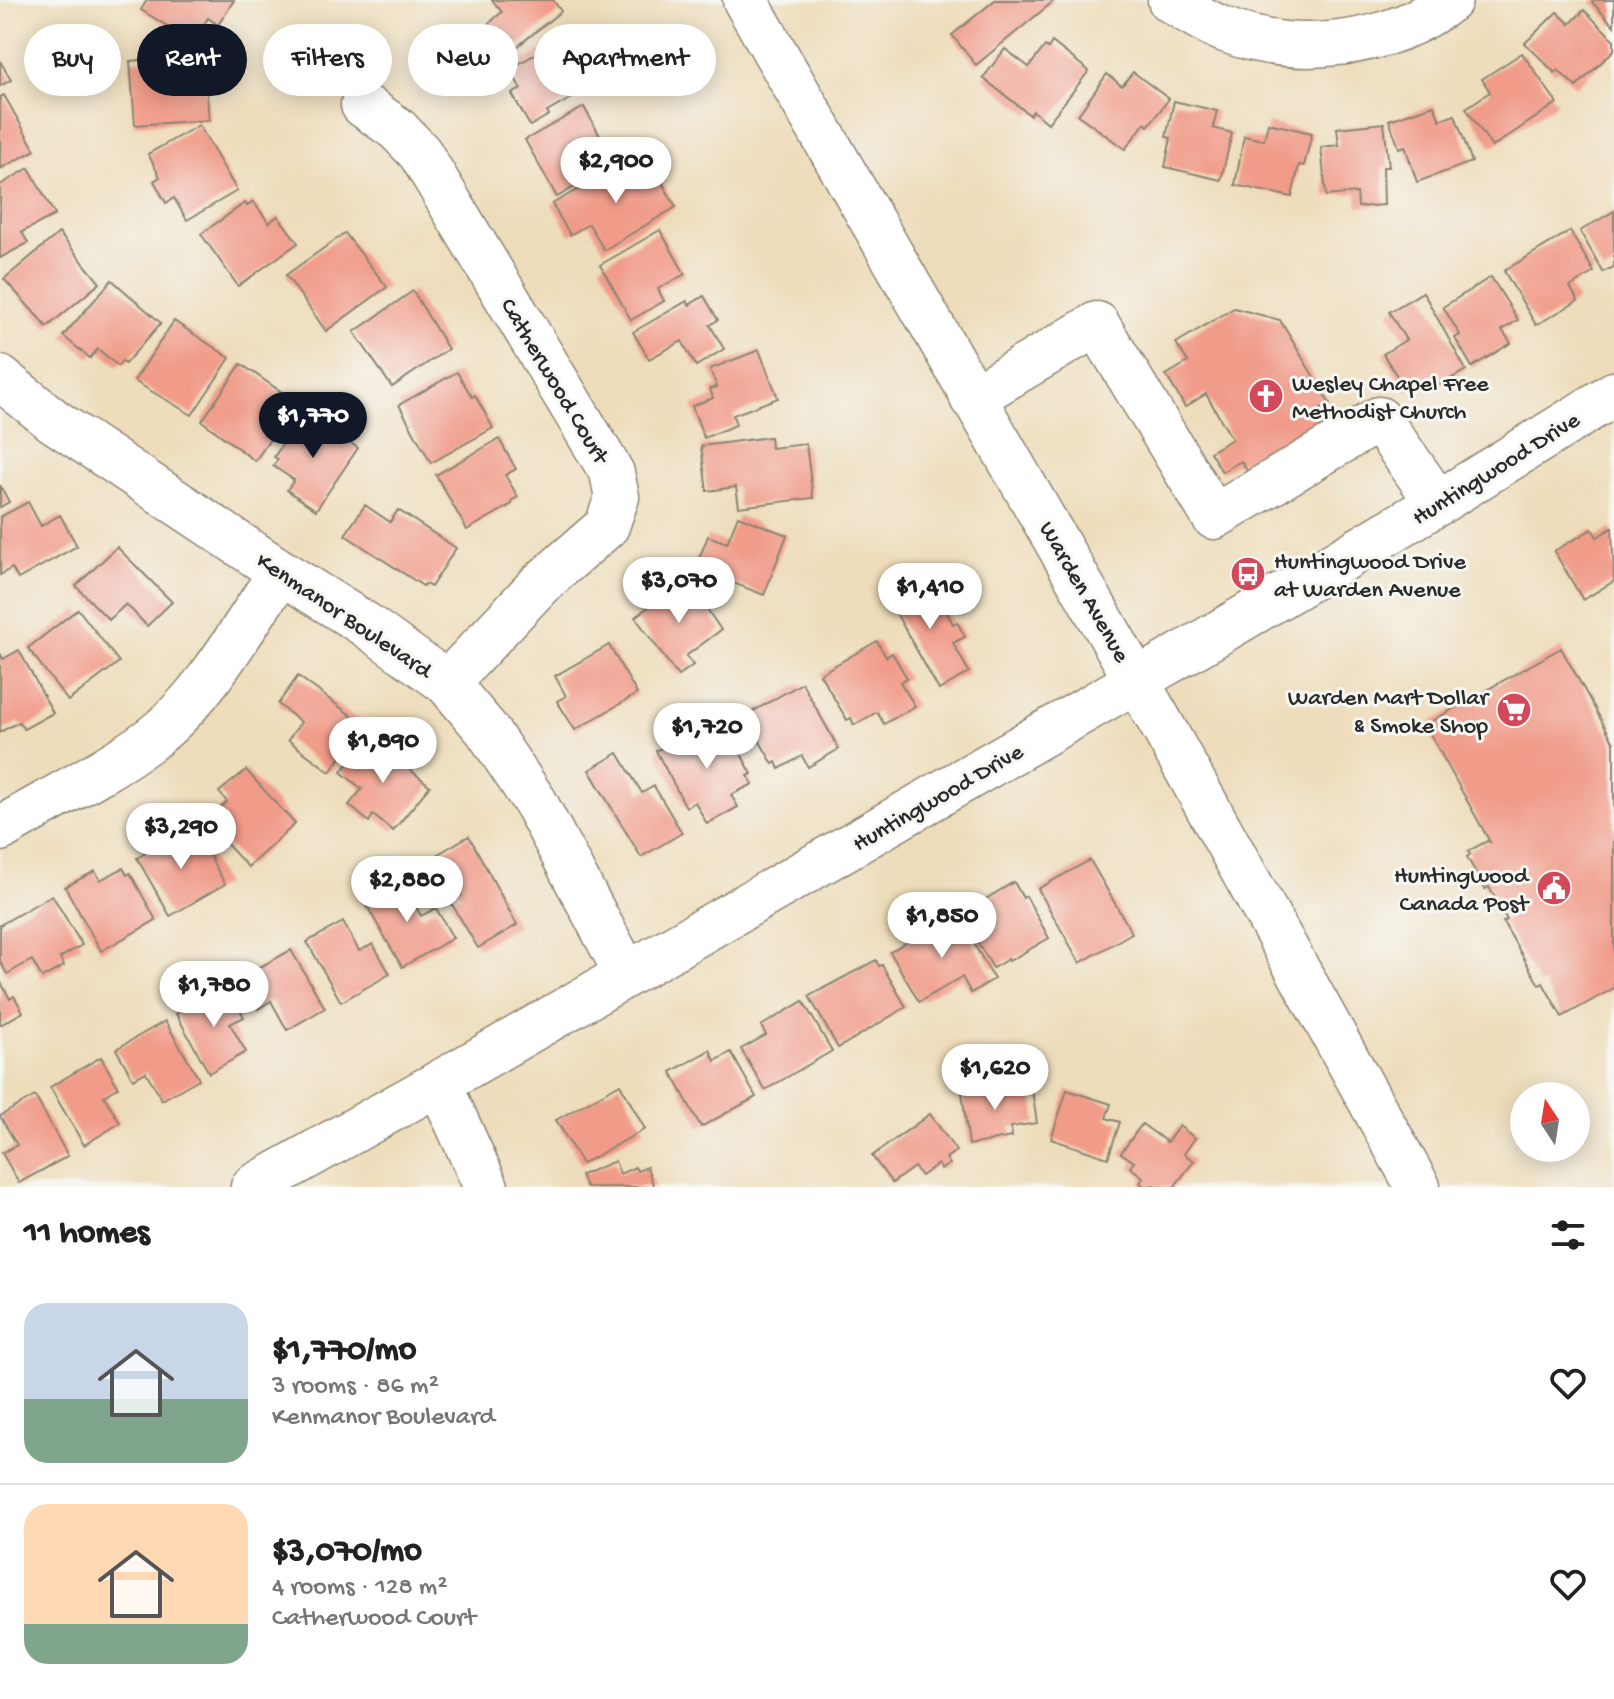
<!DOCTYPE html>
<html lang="en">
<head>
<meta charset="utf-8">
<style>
  :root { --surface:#fff; --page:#f2f2f2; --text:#222; --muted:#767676; --line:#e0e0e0; --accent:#111827 }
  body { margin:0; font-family:"Gochi Hand",sans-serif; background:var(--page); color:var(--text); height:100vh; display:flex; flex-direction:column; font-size:30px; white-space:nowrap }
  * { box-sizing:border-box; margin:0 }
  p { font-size:26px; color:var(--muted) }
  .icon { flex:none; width:44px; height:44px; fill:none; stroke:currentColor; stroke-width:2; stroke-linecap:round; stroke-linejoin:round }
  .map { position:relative; height:1187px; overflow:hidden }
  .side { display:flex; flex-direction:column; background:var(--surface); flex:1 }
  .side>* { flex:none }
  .top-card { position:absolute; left:24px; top:24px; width:800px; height:72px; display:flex; gap:16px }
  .needle { width:52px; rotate:348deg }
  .fabs { position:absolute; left:1510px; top:1082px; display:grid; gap:16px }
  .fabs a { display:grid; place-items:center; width:80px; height:80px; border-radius:50%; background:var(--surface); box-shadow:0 4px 20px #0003; font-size:40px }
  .price { position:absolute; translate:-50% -68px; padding:0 18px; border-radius:28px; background:#fff; color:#222; font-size:26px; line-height:52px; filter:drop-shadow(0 2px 4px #0008) }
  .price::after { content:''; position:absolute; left:50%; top:48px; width:24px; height:18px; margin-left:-12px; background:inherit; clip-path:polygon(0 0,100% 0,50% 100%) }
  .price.active { background:var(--accent); color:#fff }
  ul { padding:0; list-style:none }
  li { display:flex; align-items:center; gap:24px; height:200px; padding:0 24px }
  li+li { border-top:2px solid var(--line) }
  li span { display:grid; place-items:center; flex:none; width:224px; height:160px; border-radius:24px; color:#555 }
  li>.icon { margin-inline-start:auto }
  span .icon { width:96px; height:96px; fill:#fffc; stroke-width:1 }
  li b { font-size:34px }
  h2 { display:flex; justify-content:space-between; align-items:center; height:96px; padding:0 24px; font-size:34px }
  .pill { padding:0 28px; border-radius:36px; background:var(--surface); box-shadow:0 4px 20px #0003; font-size:28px; line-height:72px }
  .pill.active { background:var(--accent); color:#fff }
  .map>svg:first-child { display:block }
  .building { fill:#f19b89 }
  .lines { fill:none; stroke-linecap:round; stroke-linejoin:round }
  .minor-casing { stroke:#8c8473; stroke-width:47 }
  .major-casing { stroke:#8c8473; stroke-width:47 }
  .minor { stroke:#fff; stroke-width:44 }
  .major { stroke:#fff; stroke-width:44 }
  .labels { text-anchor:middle; stroke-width:6; stroke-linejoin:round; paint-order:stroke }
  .street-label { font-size:24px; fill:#2b2b2b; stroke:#f6f6f2 }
  .poi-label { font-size:24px; fill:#2b2b2b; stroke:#f6f6f2; text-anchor:start }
</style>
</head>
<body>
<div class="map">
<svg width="1614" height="1187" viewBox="0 0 1614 1187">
  <rect width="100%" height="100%" fill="#f6f6f2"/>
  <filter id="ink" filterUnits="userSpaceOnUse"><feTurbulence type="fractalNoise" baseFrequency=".0125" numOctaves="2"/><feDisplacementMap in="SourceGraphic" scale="16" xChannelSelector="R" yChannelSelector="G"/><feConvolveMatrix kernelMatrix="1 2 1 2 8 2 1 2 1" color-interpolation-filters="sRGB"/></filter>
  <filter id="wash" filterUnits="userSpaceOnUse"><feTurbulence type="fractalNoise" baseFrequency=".006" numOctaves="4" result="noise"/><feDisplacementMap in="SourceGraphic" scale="32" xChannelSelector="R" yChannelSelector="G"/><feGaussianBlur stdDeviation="1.8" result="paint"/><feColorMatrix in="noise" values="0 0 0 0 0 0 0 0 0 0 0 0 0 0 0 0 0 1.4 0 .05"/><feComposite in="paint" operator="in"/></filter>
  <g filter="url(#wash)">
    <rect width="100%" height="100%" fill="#edb"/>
    <g id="blocks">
      <g class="building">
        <polygon points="147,0 234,0 218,25 208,18 194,40 188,36 187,38 141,10"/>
        <polygon points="492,0 553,0 561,11 508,54 486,26 502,12"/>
        <polygon points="995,0 1055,0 976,65 952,35"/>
        <polygon points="1594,0 1614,0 1614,26 1592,2"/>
        <polygon points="1584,10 1614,40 1614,50 1576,87 1558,70 1555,73 1525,43 1557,12 1570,24"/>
        <polygon points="563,38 591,87 547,112 549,115 530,126 512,94 521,89 510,69"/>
        <polygon points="1052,42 1089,71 1048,123 1033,111 1030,115 983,78 1005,49 1029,67 1045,46 1048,48"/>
        <polygon points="1522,53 1557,103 1492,147 1466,108 1490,92 1482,79"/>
        <polygon points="184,57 184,60 192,59 194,85 206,84 209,120 135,125 130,61"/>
        <polygon points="0,61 11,80 0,86"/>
        <polygon points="1133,72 1169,99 1148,126 1145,123 1125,149 1078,115 1107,74 1122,86"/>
        <polygon points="4,95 35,150 0,169 0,97"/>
        <polygon points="1174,101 1217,111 1213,128 1232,133 1221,180 1165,167 1171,138 1166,137"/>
        <polygon points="1434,105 1440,120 1455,115 1472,162 1417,182 1405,146 1399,148 1389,120"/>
        <polygon points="584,107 615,163 557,197 525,140"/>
        <polygon points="1268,123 1312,133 1304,166 1299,165 1292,197 1235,185 1244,136 1264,140"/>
        <polygon points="1384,123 1389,167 1383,167 1384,205 1358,207 1357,193 1326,196 1321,147 1339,145 1337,128"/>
        <polygon points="199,125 237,191 187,220 174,198 166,203 154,181 160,177 148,154"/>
        <polygon points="651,163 676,207 604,250 589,224 570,235 552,204 612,170 619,182"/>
        <polygon points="29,168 55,215 22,232 28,243 0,258 0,185"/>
        <polygon points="253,201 269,223 278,216 298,243 238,286 201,234 245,203 247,206"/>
        <polygon points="1614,211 1614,267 1603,272 1580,231"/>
        <polygon points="660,230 685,274 658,289 664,301 631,320 600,265"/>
        <polygon points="1570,231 1594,272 1570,287 1578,301 1536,325 1504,271"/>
        <polygon points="59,233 100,283 47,327 4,279"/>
        <polygon points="345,233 387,287 326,331 286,275"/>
        <polygon points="1491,277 1518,320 1502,330 1511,343 1472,367 1455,338 1460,335 1443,307"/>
        <polygon points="112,280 161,323 125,364 122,361 118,366 98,349 90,358 63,336"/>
        <polygon points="413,291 448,349 392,387 354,332"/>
        <polygon points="1423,292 1466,370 1427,392 1423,383 1407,392 1383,354 1406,340 1389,312"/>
        <polygon points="704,296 718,320 710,325 724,349 696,366 682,341 649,359 633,332 687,301 689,305"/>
        <polygon points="1234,308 1280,320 1330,404 1320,410 1328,423 1290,446 1297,458 1254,482 1241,461 1222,472 1210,452 1232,439 1206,394 1185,407 1166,375 1188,362 1176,343"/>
        <polygon points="174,321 230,358 192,415 134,381"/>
        <polygon points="759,350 778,398 733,415 736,425 704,438 692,406 713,398 710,389 717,387 710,369"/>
        <polygon points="241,364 296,402 255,461 202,421"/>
        <polygon points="457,372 472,397 475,395 493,428 431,463 399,405"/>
        <polygon points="303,412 358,448 316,510 287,490 294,480 273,466 278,459 274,457"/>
        <polygon points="770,437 771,448 806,444 813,498 739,507 736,487 707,491 701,446"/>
        <polygon points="499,439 516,469 505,475 518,497 511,501 512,504 467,530 436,475"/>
        <polygon points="0,485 9,502 0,507"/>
        <polygon points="28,502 41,526 60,515 77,546 18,579 12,568 0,575 0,517"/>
        <polygon points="365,505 390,522 398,510 456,548 431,587 425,584 423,586 345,535"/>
        <polygon points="738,516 787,535 764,595 695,568 708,536 727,543"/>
        <polygon points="1612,528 1614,581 1583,600 1554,551 1592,529 1597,537"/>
        <polygon points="117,547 172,602 147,626 126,604 109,620 76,586"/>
        <polygon points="926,575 953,624 957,622 965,637 953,643 969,672 939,690 887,597"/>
        <polygon points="685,576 721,630 686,656 693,665 678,676 635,617 681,583 680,580"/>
        <polygon points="78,609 119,662 68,701 28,648"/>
        <polygon points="877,641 886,657 892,653 907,678 900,682 915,706 884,724 877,712 854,725 851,718 847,720 820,674"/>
        <polygon points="609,645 637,694 575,730 557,701 566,696 555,676"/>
        <polygon points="1561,648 1614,743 1614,988 1562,1017 1543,983 1539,985 1503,922 1507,920 1489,887 1485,889 1467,857 1470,854 1468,851 1487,841 1490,842 1425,725"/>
        <polygon points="19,650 53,713 24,729 19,722 0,732 0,653 3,659"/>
        <polygon points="298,676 364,725 330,772 288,740 301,722 278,704"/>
        <polygon points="802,683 839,749 808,767 802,756 779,769 776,762 773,764 745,716"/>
        <polygon points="701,726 707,737 726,727 752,774 748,776 753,784 731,795 738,807 707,824 695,802 686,807 656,751"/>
        <polygon points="370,737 430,786 393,831 373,815 369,822 349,805 362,789 341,772"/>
        <polygon points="618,753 642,793 654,786 682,833 641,857 589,770"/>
        <polygon points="246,770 295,824 248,867 211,827 214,825 208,819 227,802 219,792"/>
        <polygon points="193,826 225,884 170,916 137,858"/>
        <polygon points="469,836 517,925 478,948 450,901 461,895 438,854"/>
        <polygon points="1090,860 1132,933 1080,963 1038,889"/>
        <polygon points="123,868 127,875 130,873 156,920 101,951 65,887 95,871 100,880"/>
        <polygon points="401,880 421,916 436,908 453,938 402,967 364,901"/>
        <polygon points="1014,882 1023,898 1026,896 1049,938 1009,961 1008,959 993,968 961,914"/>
        <polygon points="52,895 82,945 60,958 64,966 42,978 32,960 7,974 0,961 0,925"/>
        <polygon points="957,914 994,979 971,993 962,977 919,1002 890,952"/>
        <polygon points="343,922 359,951 373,944 390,974 341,1002 307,942"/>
        <polygon points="291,950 325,1008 287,1030 271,1001 258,1009 240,978"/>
        <polygon points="876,960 879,966 882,965 906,1007 838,1048 809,996"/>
        <polygon points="0,981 10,999 14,996 23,1012 0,1025"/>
        <polygon points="227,986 244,1017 230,1024 246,1052 209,1073 176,1014"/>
        <polygon points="803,1001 832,1051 765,1090 741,1049 766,1035 761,1026"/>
        <polygon points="165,1021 199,1079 162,1100 146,1072 133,1079 116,1049"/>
        <polygon points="710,1050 715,1061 731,1052 756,1097 701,1127 671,1072"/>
        <polygon points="101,1057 118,1087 104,1096 120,1123 84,1145 50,1087"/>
        <polygon points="987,1081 989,1095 1032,1090 1037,1123 1011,1127 1012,1137 969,1145 961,1085"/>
        <polygon points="620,1084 645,1129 582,1164 556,1120"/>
        <polygon points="1067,1090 1111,1104 1106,1118 1120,1122 1108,1158 1051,1139"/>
        <polygon points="35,1096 68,1156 19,1183 2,1153 17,1145 0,1116"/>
        <polygon points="930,1114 956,1151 946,1158 950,1164 941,1169 938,1164 921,1176 914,1167 892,1183 872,1156"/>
        <polygon points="1142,1124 1167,1142 1179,1126 1195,1138 1184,1154 1194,1161 1174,1187 1157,1187 1153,1185 1146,1187 1140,1183 1143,1177 1130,1167 1134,1162 1121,1153"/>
        <polygon points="615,1161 620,1174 635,1167 637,1171 647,1167 654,1187 586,1187 581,1175"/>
      </g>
    </g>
  </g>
  <g filter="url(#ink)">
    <use href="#blocks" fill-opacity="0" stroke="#8c8473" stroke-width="2"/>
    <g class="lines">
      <defs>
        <g id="minor">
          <path d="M 1170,0 C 1187,10 1206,23 1225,30 C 1295,57 1390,47 1450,0"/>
          <polyline points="363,105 397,129 420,153 612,473 617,497 607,526 539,585 447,683"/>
          <polyline points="0,378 54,421 281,572 366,625 447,683 487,730 535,802 626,973"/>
          <polyline points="972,398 1097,324 1214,517 1379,419 1438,503"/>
          <path d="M 0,829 C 49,800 102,774 148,741 C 204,700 242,628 281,572"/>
          <polyline points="439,1083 486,1187"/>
          <polyline points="253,1187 439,1083 1198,645 1438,503 1614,394"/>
        </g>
        <polyline id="major" points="745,0 1162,725 1418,1187"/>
      </defs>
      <use href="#minor" class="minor-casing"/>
      <use href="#major" class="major-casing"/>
      <use href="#minor" class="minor"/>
      <use href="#major" class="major"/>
    </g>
  </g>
  <defs>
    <symbol id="church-disc" viewBox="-11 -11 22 22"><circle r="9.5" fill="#d1495b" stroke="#f6f6f2"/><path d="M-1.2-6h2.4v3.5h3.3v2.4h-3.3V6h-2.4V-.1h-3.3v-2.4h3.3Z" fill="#fff"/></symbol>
    <symbol id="bus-disc" viewBox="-11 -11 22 22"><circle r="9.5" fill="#d1495b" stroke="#f6f6f2"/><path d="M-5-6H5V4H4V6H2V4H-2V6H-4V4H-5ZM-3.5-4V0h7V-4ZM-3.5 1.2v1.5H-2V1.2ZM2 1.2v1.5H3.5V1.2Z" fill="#fff"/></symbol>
    <symbol id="supermarket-disc" viewBox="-11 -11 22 22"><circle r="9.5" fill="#d1495b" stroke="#f6f6f2"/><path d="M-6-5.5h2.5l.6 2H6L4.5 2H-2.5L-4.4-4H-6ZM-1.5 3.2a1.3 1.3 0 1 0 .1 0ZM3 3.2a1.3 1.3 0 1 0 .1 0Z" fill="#fff"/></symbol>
    <symbol id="civic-disc" viewBox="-11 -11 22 22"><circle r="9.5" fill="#d1495b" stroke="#f6f6f2"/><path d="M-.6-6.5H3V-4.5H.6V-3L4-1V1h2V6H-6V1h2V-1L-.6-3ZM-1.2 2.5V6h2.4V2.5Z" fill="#fff"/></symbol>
  </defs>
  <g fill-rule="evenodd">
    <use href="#church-disc" x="1246" y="376" width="40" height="40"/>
    <use href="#bus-disc" x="1228" y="554" width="40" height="40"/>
    <use href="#supermarket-disc" x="1494" y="690" width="40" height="40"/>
    <use href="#civic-disc" x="1534" y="868" width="40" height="40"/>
  </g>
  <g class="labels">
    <g class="street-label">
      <text transform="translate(556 380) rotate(59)" y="8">Catherwood Court</text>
      <text transform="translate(1495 467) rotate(-32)" y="8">Huntingwood Drive</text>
      <text transform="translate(1086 591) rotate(60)" y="8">Warden Avenue</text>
      <text transform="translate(345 614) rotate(34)" y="8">Kenmanor Boulevard</text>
      <text transform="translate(937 796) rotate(-30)" y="8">Huntingwood Drive</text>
    </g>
    <g class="poi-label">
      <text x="1292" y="390">Wesley Chapel Free<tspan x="1292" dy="28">Methodist Church</tspan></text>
      <text x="1274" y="568">Huntingwood Drive<tspan x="1274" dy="28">at Warden Avenue</tspan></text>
      <text x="1488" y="704" text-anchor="end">Warden Mart Dollar<tspan x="1488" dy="28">&amp; Smoke Shop</tspan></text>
      <text x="1528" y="882" text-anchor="end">Huntingwood<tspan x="1528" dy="28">Canada Post</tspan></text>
    </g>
  </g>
</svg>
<div class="fabs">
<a><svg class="needle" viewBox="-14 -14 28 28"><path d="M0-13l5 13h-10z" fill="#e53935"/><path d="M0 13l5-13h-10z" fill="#767676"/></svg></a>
</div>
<b class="price" style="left:616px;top:205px">$2,900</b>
<b class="price active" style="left:313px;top:460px">$1,770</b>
<b class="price" style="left:679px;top:625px">$3,070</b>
<b class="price" style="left:930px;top:631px">$1,410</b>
<b class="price" style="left:707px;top:771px">$1,720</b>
<b class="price" style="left:383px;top:785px">$1,890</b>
<b class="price" style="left:181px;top:871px">$3,290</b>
<b class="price" style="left:407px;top:924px">$2,880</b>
<b class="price" style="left:942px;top:960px">$1,850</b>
<b class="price" style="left:214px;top:1029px">$1,780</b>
<b class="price" style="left:995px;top:1112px">$1,620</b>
<div class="top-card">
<a class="pill">Buy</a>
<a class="pill active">Rent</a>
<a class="pill">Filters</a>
<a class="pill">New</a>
<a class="pill">Apartment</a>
</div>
</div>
<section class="side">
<h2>11 homes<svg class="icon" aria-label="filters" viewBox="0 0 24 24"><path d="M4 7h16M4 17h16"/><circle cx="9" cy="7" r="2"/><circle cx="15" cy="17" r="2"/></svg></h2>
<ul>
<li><span style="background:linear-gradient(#c9d6e8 60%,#7fa58c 0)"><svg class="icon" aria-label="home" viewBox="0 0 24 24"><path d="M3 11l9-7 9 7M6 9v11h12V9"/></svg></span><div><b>$1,770/mo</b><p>3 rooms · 86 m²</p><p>Kenmanor Boulevard</p></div><svg class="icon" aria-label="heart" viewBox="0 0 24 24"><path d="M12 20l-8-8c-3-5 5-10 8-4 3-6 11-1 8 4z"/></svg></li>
<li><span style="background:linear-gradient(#ffd9b3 75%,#7fa58c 0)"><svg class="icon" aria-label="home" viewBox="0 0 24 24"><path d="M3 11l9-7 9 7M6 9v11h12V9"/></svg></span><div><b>$3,070/mo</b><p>4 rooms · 128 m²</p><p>Catherwood Court</p></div><svg class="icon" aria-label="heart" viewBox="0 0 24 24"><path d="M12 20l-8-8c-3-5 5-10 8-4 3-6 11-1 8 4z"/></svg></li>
</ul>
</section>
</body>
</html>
